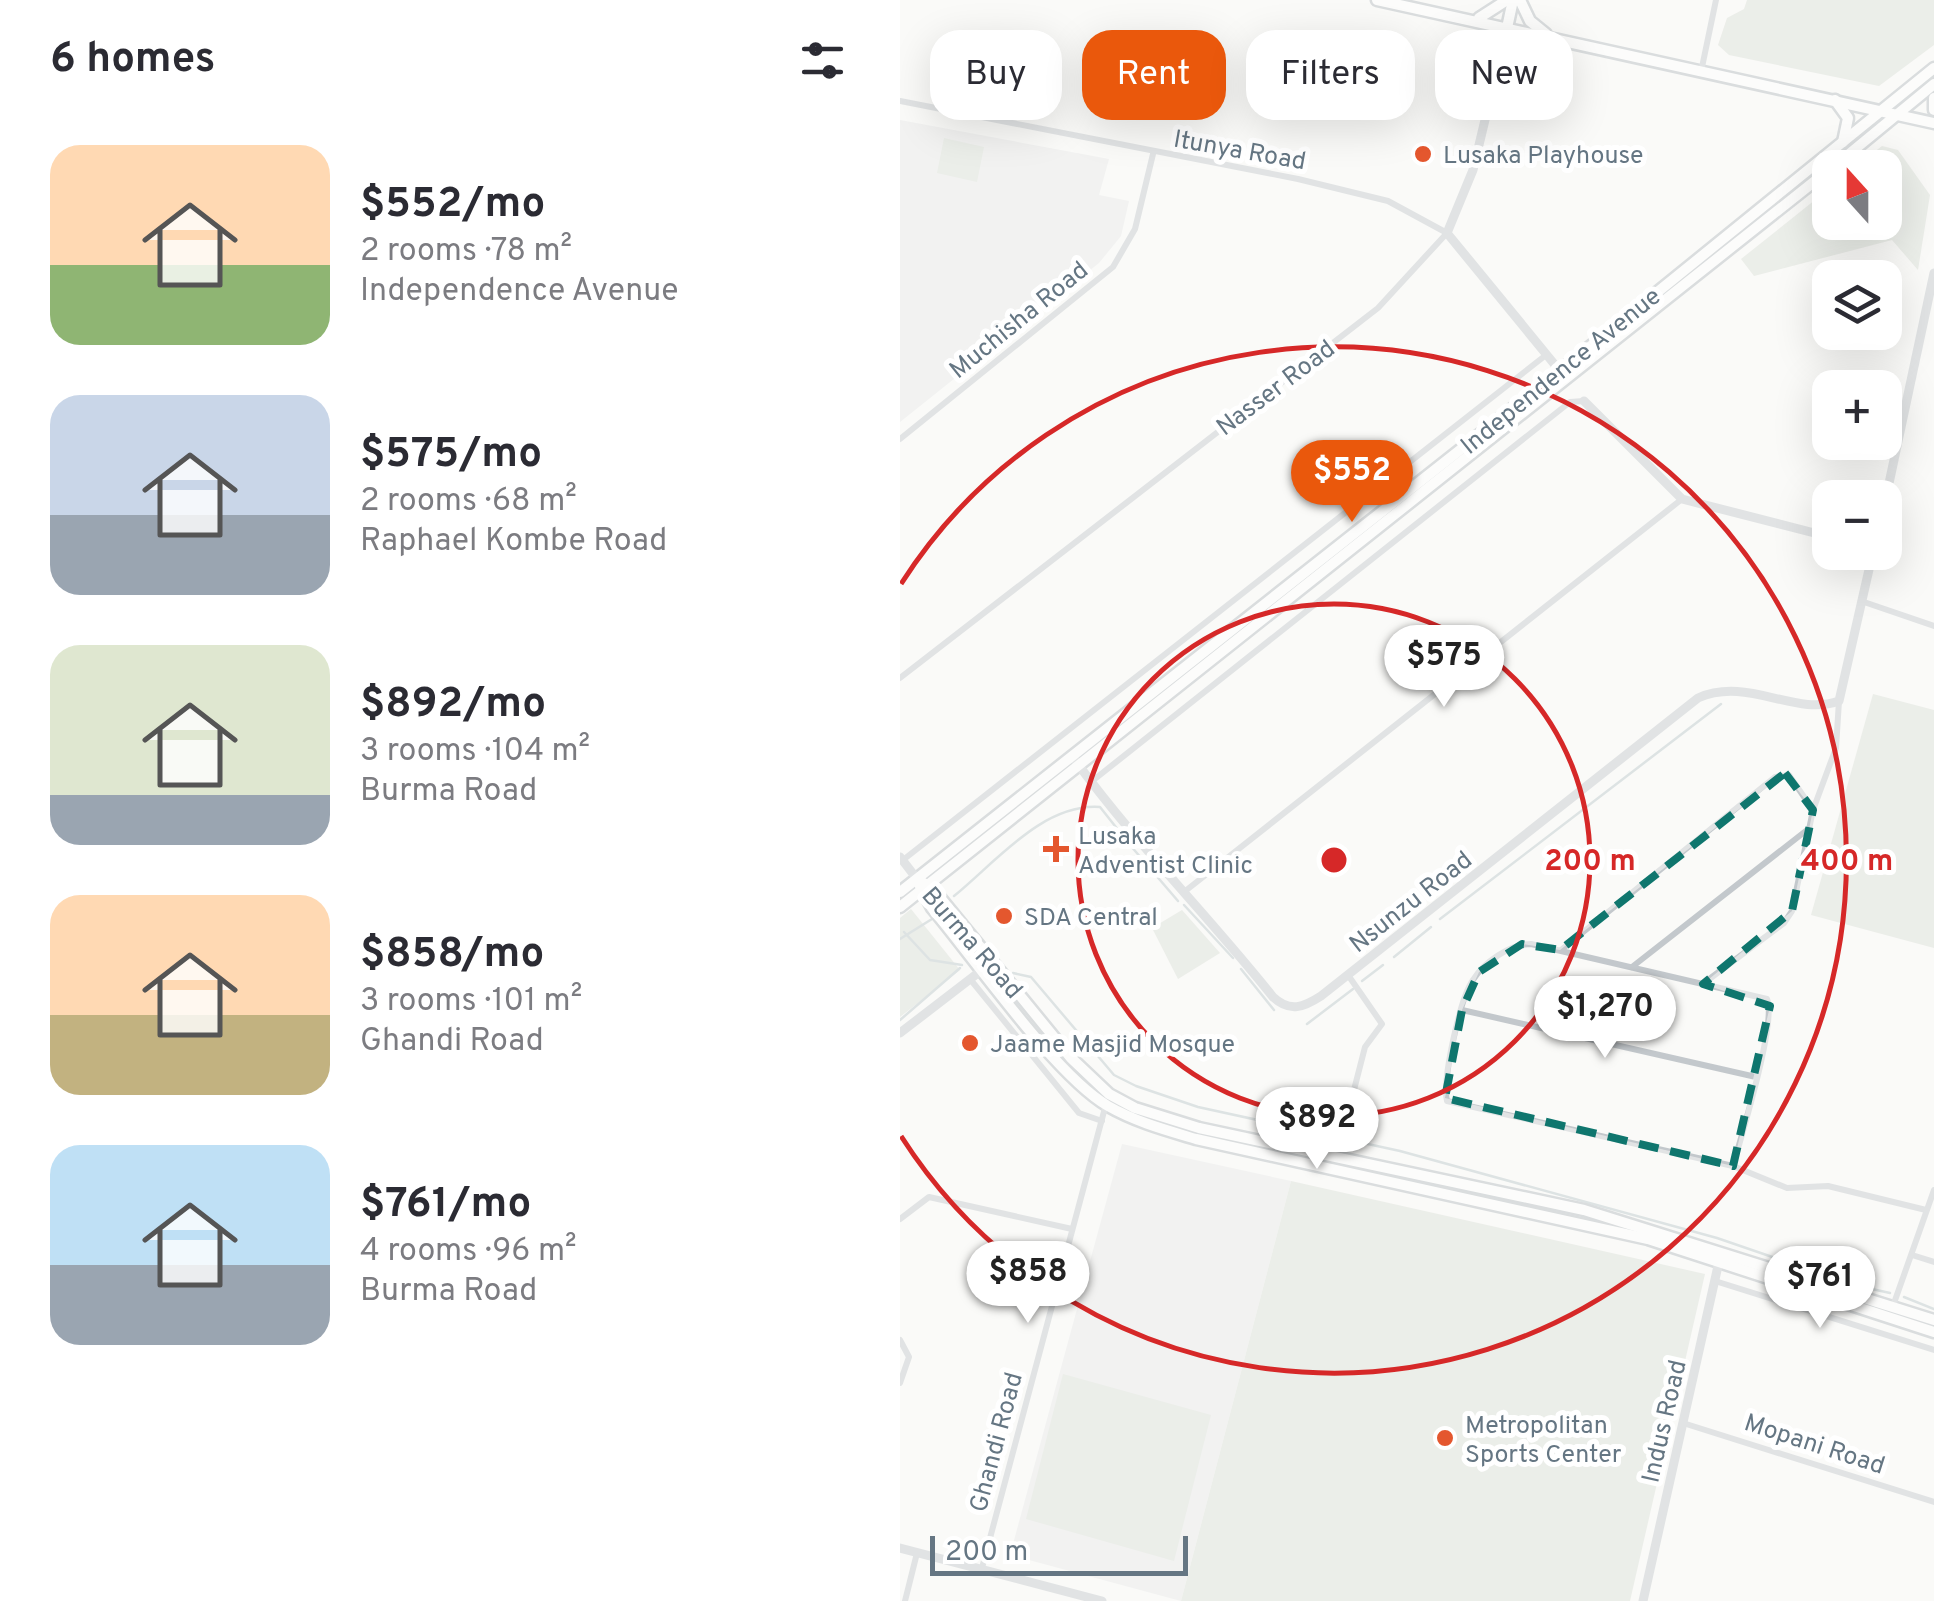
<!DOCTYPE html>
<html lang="en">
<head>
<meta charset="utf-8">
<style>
  :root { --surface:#fff; --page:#f2f2f3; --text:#2b2b33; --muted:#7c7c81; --accent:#ea580c }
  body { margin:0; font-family:Overpass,sans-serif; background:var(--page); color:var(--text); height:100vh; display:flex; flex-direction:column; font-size:38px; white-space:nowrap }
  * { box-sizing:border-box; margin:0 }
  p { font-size:32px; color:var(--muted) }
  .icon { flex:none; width:55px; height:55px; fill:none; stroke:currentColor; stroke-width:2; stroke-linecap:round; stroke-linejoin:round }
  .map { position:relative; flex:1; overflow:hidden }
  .drawer { display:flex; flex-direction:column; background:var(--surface); width:900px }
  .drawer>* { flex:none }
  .hud { position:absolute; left:30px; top:30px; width:852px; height:90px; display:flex; gap:20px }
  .needle { width:65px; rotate:339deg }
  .fabs { position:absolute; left:912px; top:150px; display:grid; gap:20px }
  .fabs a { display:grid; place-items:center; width:90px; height:90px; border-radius:20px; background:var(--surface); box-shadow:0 10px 40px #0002; font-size:50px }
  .scale { position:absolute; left:30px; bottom:25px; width:258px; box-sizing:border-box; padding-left:10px; border:5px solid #657683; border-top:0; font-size:28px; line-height:35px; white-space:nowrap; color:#657683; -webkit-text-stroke:8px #fff; paint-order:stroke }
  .price { position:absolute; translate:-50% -85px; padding:0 22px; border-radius:35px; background:#fff; color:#222; font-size:32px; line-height:65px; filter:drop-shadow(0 2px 5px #0008) }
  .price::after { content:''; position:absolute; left:50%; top:60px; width:30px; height:22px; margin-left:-15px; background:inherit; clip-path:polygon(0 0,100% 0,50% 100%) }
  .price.on { background:var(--accent); color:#fff }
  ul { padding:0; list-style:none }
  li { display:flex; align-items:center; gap:30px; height:250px; padding:0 50px }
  li span { display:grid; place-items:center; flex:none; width:280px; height:200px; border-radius:30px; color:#555 }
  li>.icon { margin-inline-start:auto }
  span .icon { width:120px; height:120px; fill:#fffc; stroke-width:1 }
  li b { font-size:42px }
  h2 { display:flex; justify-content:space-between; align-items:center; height:120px; padding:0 50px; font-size:42px }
  .pill { padding:0 35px; border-radius:30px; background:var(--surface); box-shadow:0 10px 40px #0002; font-size:35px; line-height:90px }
  .pill.on { background:var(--accent); color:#fff }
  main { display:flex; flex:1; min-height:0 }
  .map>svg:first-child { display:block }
  .built { fill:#e8e9e9 }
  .green { fill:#dadfd7 }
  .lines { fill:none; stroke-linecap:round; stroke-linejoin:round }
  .stream { stroke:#bbc7cb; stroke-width:2.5 }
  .secondary-casing { stroke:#b3babf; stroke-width:15 }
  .minor { stroke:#c3c8cc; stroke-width:6 }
  .tertiary { stroke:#c3c8cc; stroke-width:9 }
  .secondary { stroke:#fff; stroke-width:10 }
  .marked { fill:none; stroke:#0f766e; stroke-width:8; stroke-dasharray:20 12; stroke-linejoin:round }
  .ring { fill:none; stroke:#d62828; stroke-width:5 }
  .poi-dot { fill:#e4572e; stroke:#fff; stroke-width:4 }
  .labels { text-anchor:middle; stroke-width:10; stroke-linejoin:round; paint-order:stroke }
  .street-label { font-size:25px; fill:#657683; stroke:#fff }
  .poi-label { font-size:25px; fill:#657683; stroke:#fff; text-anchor:start }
  .centre { fill:#d62828; stroke:#fff; stroke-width:5 }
  .ring-label { font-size:30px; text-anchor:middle; font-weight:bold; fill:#d62828; stroke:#fff; stroke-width:10; stroke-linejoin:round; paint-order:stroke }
</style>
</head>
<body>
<main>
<section class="drawer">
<h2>6 homes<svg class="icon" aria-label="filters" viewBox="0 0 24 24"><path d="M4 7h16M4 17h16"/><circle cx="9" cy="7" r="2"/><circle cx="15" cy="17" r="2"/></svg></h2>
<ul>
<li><span style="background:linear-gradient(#ffd9b3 60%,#8fb573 0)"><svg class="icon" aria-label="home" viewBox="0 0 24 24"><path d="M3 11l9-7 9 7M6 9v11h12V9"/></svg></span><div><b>$552/mo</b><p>2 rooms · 78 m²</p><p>Independence Avenue</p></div></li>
<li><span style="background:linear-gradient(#c9d6e8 60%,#9aa5b1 0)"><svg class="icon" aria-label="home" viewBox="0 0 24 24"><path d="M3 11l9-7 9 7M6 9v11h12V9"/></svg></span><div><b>$575/mo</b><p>2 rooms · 68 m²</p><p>Raphael Kombe Road</p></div></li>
<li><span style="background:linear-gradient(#dfe7d0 75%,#9aa5b1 0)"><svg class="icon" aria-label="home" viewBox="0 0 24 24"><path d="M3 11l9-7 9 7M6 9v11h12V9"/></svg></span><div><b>$892/mo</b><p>3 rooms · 104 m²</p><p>Burma Road</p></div></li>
<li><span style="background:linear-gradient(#ffd9b3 60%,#c2b280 0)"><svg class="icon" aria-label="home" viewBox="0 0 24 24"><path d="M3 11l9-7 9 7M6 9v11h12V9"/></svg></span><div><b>$858/mo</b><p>3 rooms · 101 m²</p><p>Ghandi Road</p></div></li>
<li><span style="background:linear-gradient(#bfe0f5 60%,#9aa5b1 0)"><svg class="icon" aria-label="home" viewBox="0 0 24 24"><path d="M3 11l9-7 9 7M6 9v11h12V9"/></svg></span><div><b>$761/mo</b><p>4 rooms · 96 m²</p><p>Burma Road</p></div></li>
</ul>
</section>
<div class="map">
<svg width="1034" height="1601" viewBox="0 0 1034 1601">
  <rect width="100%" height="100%" fill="#fafaf8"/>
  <g class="built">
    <polygon points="0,120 209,159 199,195 229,201 221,236 199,263 0,422"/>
    <polygon points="222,1144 391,1181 281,1601 110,1555"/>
  </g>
  <g class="green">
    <polygon points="847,0 1034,0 1034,45 979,86 829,55 818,45 827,18 844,9"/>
    <polygon points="44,138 84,147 77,182 37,173"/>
    <polygon points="982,146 998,150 1030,195 1018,270 992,240 854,276 841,259 930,188 930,222 985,222 985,168 955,167"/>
    <polygon points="973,694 1034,710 1034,948 911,915"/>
    <polygon points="11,909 60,970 0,1017 0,918"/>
    <polygon points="282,910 320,953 278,979 252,928"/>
    <polygon points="391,1181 805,1274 730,1601 281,1601"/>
    <polygon points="163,1374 311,1415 274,1561 126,1519"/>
  </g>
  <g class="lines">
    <g class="stream">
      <polyline points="224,838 278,901"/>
      <path d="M 54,896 C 96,862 143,803 200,807 L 219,831"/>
      <polyline points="284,905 333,958"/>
      <polyline points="540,919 821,704"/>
      <polyline points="4,932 30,960 62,965"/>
      <polyline points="0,939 32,919"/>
      <polyline points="494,957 531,927"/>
      <polyline points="341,969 374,1010"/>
      <polyline points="113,973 131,977 214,1075 236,1086 298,1107 500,1151 817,1238 954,1285 990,1293"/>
      <polyline points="462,981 483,965"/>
      <polyline points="0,1020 60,968"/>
      <polyline points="407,1024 453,989"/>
      <polyline points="1004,1297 1034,1309"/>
    </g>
    <defs>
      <g id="secondary">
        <polyline points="477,0 1034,123"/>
        <polyline points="620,0 630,21 646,34"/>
        <polyline points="579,18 607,0"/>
        <polyline points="607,28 613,0"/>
        <polyline points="1034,98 1034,110"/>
        <polyline points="935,100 948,118 943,142"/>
        <polyline points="932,168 1034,84"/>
        <polyline points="22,882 33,889 171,1058 209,1094 235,1108 299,1128 684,1210 1034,1320"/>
        <path d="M 19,884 L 32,908 C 75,959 155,1075 208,1106 C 236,1122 266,1130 296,1139 L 748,1239 L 1034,1332"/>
        <polyline points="0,892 660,371 1034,68"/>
        <polyline points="0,907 930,169"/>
      </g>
    </defs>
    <use href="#secondary" class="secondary-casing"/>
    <g class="minor">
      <polyline points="801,72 816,0"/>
      <polyline points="0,101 398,179 488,201 547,233 478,308 0,678"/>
      <polyline points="0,439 213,267 235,229 253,154"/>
      <polyline points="964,602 1034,626"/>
      <polyline points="191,782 670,402 684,401"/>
      <polyline points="3,860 646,355"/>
      <polyline points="284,892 782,499"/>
      <polyline points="661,950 875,777 889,775 913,810"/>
      <polyline points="732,967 907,830"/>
      <polyline points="70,979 179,1113 202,1121"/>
      <polyline points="804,983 884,923 892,911 913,810 936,748 939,701"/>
      <polyline points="562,1010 856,1077"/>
      <polyline points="446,1121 465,1047 482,1024 448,975"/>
      <path d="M 833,1166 C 841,1137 877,1021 867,999 L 631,944 C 610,944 584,962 573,980 C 560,998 542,1081 547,1101 L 833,1166 L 887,1188 L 928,1186 L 1026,1210"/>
      <polyline points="0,1219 29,1197 172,1229"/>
      <polyline points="1012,1255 1034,1262"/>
      <polyline points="815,1281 1034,1350"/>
      <polyline points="993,1306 1034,1190"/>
      <polyline points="0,1340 9,1357 0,1383"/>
      <polyline points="783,1423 1034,1502"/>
      <polyline points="82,1568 206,1104"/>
      <polyline points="5,1601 17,1553"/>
    </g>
    <g class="tertiary">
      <polyline points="607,28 573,170 547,233 660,371"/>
      <polyline points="684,401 782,499 930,537"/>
      <polyline points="985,502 1034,273"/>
      <path d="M 172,756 C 234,842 308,915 373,997 C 390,1013 404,1007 421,996 L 798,698 C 848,676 895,717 939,701 L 973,552"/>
      <polyline points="0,857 17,879"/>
      <polyline points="0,1033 91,963"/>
      <polyline points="0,1548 202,1601"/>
      <polyline points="743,1601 820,1257"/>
    </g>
    <use href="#secondary" class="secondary"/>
  </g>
  <path d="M0 0H1034V1601H0ZM 885,773 L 913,810 L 892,911 L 803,984 L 870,1006 L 833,1166 L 545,1098 L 562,1010 L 579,972 L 622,944 L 660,950 Z" fill="#fafaf8" fill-opacity=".55" fill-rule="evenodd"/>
  <path class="marked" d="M 885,773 L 913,810 L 892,911 L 803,984 L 870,1006 L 833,1166 L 545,1098 L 562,1010 L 579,972 L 622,944 L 660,950 Z"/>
  <g class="ring">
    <circle cx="434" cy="860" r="256"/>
    <path d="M1 584A513 513 0 1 1 1 1136"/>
  </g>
  <g class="poi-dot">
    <circle cx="523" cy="154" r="10"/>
    <path d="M151 834h10v10h10v10h-10v10h-10v-10h-10v-10h10z"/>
    <circle cx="104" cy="916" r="10"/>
    <circle cx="70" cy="1043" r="10"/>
    <circle cx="545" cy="1438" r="10"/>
  </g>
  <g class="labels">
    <g class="street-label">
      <text transform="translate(340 149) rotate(10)" y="9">Itunya Road</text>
      <text transform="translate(118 319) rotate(-39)" y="9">Muchisha Road</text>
      <text transform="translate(660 370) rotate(-39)" y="9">Independence Avenue</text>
      <text transform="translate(375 387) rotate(-37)" y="9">Nasser Road</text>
      <text transform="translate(510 901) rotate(-38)" y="9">Nsunzu Road</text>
      <text transform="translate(73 942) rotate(49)" y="9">Burma Road</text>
      <text transform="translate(763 1421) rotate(-77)" y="9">Indus Road</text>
      <text transform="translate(95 1442) rotate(-75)" y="9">Ghandi Road</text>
      <text transform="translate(915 1443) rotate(18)" y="9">Mopani Road</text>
    </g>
    <g class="poi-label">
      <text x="543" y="163">Lusaka Playhouse</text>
      <text x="178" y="844">Lusaka<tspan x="178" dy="29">Adventist Clinic</tspan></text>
      <text x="124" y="925">SDA Central</text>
      <text x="90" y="1052">Jaame Masjid Mosque</text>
      <text x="565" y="1433">Metropolitan<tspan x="565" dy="29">Sports Center</tspan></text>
    </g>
  </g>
  <circle cx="434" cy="860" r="15" class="centre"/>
  <g class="ring-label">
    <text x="690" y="870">200 m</text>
    <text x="947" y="870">400 m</text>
  </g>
</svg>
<div class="fabs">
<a><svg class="needle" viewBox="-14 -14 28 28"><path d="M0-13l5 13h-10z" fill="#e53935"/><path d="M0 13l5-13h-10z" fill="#7c7c81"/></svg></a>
<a><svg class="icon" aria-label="layers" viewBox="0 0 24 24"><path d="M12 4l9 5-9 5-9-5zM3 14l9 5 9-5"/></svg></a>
<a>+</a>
<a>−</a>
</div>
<div class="scale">200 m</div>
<b class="price on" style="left:452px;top:525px">$552</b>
<b class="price" style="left:544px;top:710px">$575</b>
<b class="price" style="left:705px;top:1061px">$1,270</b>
<b class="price" style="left:417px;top:1172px">$892</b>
<b class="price" style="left:128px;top:1326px">$858</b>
<b class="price" style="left:920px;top:1331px">$761</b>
<div class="hud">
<a class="pill">Buy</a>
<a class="pill on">Rent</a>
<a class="pill">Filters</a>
<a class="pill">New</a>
</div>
</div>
</main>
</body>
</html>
